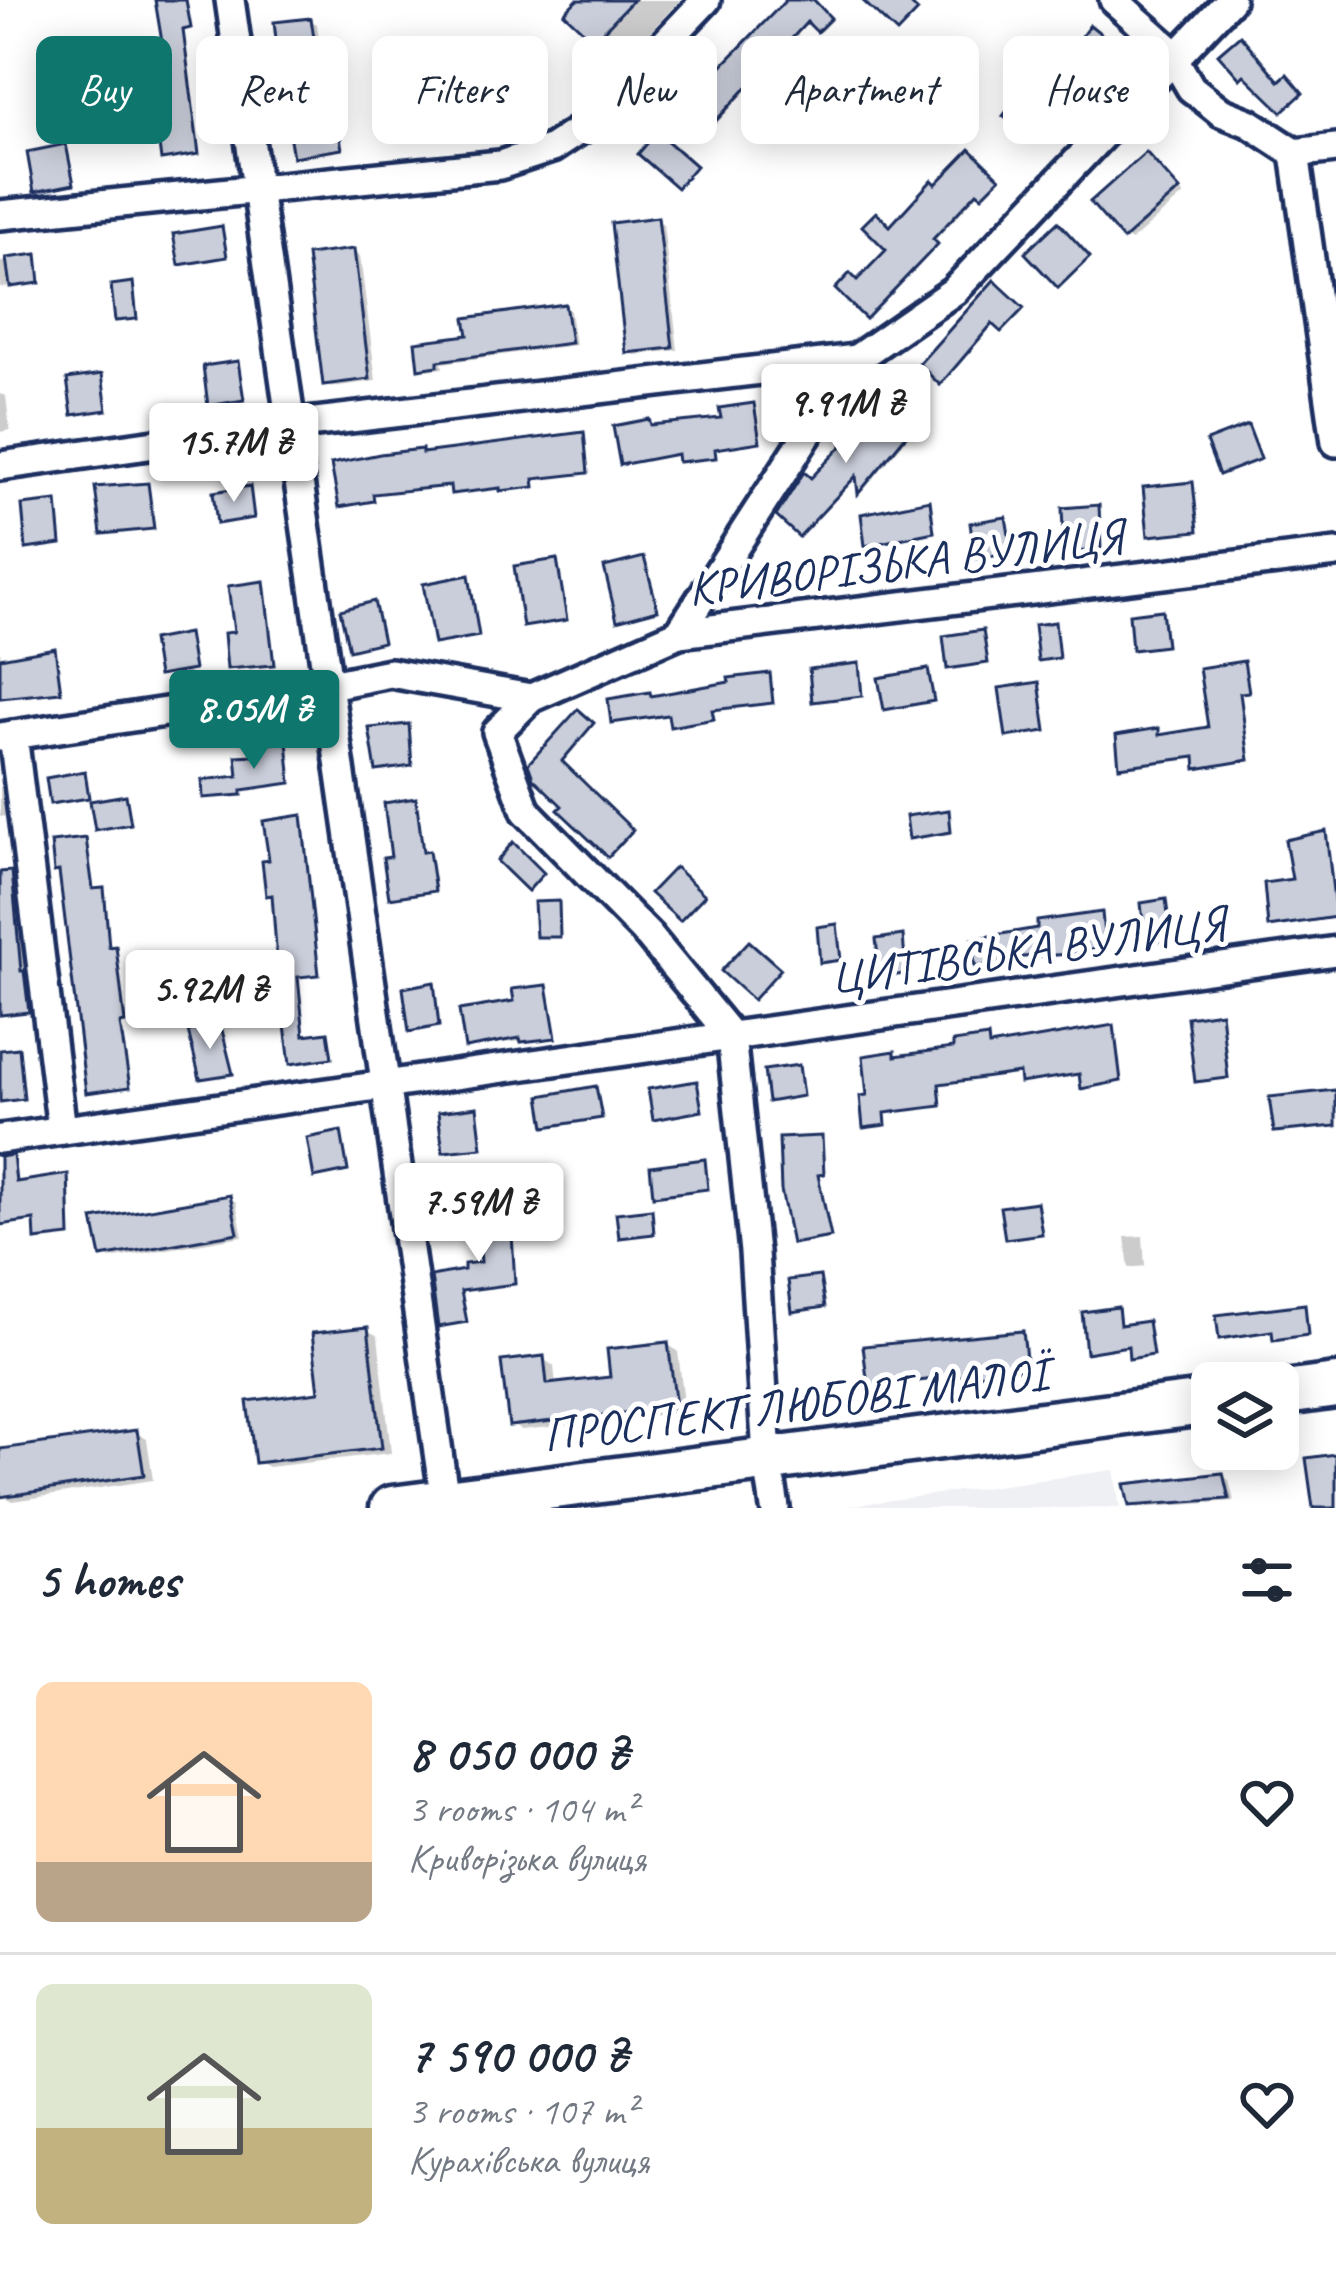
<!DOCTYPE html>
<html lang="en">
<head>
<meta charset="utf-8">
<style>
  :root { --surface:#fff; --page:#f6f6f7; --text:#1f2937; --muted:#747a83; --line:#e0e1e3; --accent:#0f766e }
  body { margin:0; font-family:Caveat,sans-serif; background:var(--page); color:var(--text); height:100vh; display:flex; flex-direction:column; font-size:45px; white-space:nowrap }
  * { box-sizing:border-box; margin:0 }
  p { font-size:39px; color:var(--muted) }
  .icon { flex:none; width:66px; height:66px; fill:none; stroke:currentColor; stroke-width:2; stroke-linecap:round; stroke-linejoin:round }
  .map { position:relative; height:1508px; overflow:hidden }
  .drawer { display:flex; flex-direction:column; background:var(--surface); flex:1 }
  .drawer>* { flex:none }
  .guide { position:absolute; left:36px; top:36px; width:1266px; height:108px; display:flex; gap:24px }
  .tools { position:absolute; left:1191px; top:1362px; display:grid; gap:24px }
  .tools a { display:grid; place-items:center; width:108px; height:108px; border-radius:18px; background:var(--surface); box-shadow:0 6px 30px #0003; font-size:60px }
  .price { position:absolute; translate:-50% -102px; padding:0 27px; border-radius:12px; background:#fff; color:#222; font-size:39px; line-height:78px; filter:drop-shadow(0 3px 6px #0008) }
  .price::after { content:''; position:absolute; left:50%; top:72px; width:36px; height:27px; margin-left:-18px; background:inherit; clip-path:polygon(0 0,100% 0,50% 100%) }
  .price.active { background:var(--accent); color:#fff }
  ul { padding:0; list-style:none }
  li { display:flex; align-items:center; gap:36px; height:300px; padding:0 36px }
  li+li { border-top:3px solid var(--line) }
  li span { display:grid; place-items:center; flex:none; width:336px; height:240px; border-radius:18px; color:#555 }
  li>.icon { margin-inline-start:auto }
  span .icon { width:144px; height:144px; fill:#fffc; stroke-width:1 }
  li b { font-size:51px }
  h2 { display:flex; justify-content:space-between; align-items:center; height:144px; padding:0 36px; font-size:51px }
  .pill { padding:0 42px; border-radius:18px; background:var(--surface); box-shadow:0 6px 30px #0003; font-size:42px; line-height:108px }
  .pill.active { background:var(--accent); color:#fff }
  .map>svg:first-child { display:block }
  .built { fill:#eff0f4 }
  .shadow { fill:#0003 }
  .building { fill:#caceda; stroke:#1b2f5e; stroke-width:3 }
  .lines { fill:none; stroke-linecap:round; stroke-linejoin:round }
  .street-casing { stroke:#1b2f5e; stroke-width:36 }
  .primary-casing { stroke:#1b2f5e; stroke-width:51 }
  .street { stroke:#fff; stroke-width:27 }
  .primary { stroke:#fff; stroke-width:42 }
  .labels { text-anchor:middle; stroke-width:10; stroke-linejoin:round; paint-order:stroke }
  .street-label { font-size:48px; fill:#1b2f5e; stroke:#fff }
</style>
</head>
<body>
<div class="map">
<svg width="1336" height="1508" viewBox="0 0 1336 1508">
  <rect width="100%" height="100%" fill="#fff"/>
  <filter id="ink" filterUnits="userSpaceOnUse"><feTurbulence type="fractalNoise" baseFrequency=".00833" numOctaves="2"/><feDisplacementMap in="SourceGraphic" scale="24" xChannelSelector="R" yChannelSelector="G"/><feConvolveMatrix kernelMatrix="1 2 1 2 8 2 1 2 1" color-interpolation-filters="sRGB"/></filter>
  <g filter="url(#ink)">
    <polygon class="built" points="1114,1470 1120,1508 833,1508"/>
    <g class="shadow">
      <polygon points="165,0 187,0 192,29 184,30 200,154 166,160"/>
      <polygon points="581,0 680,0 627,56 595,38"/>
      <polygon points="789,0 811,0 832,20 821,31 810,21 716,124 687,97 710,82"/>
      <polygon points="311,21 317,24 321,55 287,59 281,55"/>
      <polygon points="970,153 1000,180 986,195 981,191 933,242 938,246 870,317 840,289 858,283 890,250 891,229"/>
      <polygon points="1147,156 1184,195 1131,241 1125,238"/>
      <polygon points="657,220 663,224 678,350 635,355 629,351"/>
      <polygon points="353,252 360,256 376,381 332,387 326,383"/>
      <polygon points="38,258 41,283 0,288 0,262"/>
      <polygon points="995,283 1024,311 1004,331 995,323 943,383 923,364"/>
      <polygon points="564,307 570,311 575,345 442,363 443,368 427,370 421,367 471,338"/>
      <polygon points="0,394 6,396 10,430 0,432"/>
      <polygon points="882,400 914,430 862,492 859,475 802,536 780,516 860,431"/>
      <polygon points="263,584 275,665 232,669 237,635"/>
      <polygon points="0,650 2,661 57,653 62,692 34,696 31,692 0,698"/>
      <polygon points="1243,664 1250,692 1241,693 1250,760 1201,768 1198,756 1124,766 1158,731 1161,738 1211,730"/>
      <polygon points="579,713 594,725 563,761 633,832 611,855 562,810 566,806 536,776"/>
      <polygon points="0,784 6,816 0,817"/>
      <polygon points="301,819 320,975 299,977 306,1038 330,1037 333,1058 295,1063 287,1017 270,1017 282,991 275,895 269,894"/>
      <polygon points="1325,834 1336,918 1273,927 1296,882"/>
      <polygon points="86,841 94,892 106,893 110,950 117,951 126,1023 121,1024 131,1087 91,1093 57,870"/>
      <polygon points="0,897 16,897 30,1012 3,1013"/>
      <polygon points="546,988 557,1038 468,1046 517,1004"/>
      <polygon points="1113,1028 1122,1081 1086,1088 1082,1074 1025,1082 1022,1073 940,1084 942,1106 886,1113 887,1125 866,1127 870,1097 894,1054 896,1059 957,1051 988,1040 991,1049"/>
      <polygon points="821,1139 825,1174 818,1174 831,1237 797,1244"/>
      <polygon points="70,1179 71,1236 40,1239 37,1219 0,1225 0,1187"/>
      <polygon points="229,1198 236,1202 243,1236 110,1259 103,1255"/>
      <polygon points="509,1203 516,1284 462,1291 468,1322 443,1326 434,1278 484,1264"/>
      <polygon points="1143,1236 1145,1266 1129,1268 1125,1237"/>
      <polygon points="367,1330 378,1336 391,1453 268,1467 257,1461 322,1395"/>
      <polygon points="668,1345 678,1351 685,1412 522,1430 511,1424 543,1359 554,1366 556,1386 613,1379"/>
      <polygon points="136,1433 147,1439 153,1480 13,1501 2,1495 0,1452"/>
      <polygon points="1223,1476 1229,1480 1234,1501 1138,1508 1131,1504"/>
    </g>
    <g class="building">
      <polygon points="155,0 186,0 191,28 183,30 199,154 161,160 157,129 161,128 149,56 164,54"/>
      <polygon points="577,0 633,0 594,41 564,13"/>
      <polygon points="786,0 814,0 831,18 817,32 807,22 712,125 683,97 704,75 709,79"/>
      <polygon points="862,0 906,0 918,11 897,33"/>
      <polygon points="311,18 316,52 278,57 274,22"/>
      <polygon points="1090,25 1120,49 1097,79 1067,56"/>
      <polygon points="1240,35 1279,81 1287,74 1303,93 1282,112 1244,75 1240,79 1218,54"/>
      <polygon points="1023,90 1056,117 1035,142 1003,116"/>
      <polygon points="332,91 342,149 293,157 283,99"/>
      <polygon points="657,132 696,166 677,188 638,154"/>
      <polygon points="66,144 74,184 34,192 27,152"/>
      <polygon points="970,149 1000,178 982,196 977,192 933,239 938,244 866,319 835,289 850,273 857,280 886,250 862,226 876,212 890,226 932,180 936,184"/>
      <polygon points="1146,152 1180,190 1123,240 1090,202"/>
      <polygon points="658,217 673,348 626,353 611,223"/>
      <polygon points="1058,222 1090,257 1058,288 1025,253"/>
      <polygon points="222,226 227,257 179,265 173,234"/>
      <polygon points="354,249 370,379 323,385 307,255"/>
      <polygon points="37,254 40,283 10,287 6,258"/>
      <polygon points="994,280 1024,308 1001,332 992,324 940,385 919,364"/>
      <polygon points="133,282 137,319 115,321 111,285"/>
      <polygon points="565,304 571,343 438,361 438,366 418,369 415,342 468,335 465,318"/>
      <polygon points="238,361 244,400 208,406 203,366"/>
      <polygon points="102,374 107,410 72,415 67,379"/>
      <polygon points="881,396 913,427 858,494 856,476 799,537 776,516 804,472 811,478 856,431 853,428"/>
      <polygon points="754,403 760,442 715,449 716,458 678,462 677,454 620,465 613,426 649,419 651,425 721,418 719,408"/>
      <polygon points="1248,425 1261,459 1219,475 1206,441"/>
      <polygon points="584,432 588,473 534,479 535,487 500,491 500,488 451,494 450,486 373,494 374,501 339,507 331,464 380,454 422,449 422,453"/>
      <polygon points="1193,482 1198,531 1148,536 1143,487"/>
      <polygon points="148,483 154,529 101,534 95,487"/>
      <polygon points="250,486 254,518 217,524 213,492"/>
      <polygon points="930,500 934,532 865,546 861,514"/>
      <polygon points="57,501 61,544 26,549 22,505"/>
      <polygon points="1099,505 1101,549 1064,552 1062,508"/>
      <polygon points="1006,517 1012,553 975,559 970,523"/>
      <polygon points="644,557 658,610 617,621 604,567"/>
      <polygon points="557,559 567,620 523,627 514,566"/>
      <polygon points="469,575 479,636 434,644 423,584"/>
      <polygon points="264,581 274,665 227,669 224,633 234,632 228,586"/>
      <polygon points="374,601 383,642 349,650 340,610"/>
      <polygon points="1162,610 1166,646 1132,650 1129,614"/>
      <polygon points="1055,622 1059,658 1038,661 1034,625"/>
      <polygon points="983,630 988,663 947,669 943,636"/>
      <polygon points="188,633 194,670 158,676 152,640"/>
      <polygon points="55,648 61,692 0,698 0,658"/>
      <polygon points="1244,661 1249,692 1240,693 1249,760 1196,769 1195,757 1119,767 1116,735 1159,728 1159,735 1208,727 1199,668"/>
      <polygon points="859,663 862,696 812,702 809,669"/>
      <polygon points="928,669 934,701 884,710 878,678"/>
      <polygon points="770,673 773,703 712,710 714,719 670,727 668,715 611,723 608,699 650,692 651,696 729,682 728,678"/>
      <polygon points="1039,682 1046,731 1006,737 999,688"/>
      <polygon points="578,709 594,723 562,761 633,830 608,857 558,810 562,806 533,778 528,764"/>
      <polygon points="409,724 412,766 376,771 369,728"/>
      <polygon points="287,741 291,783 242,790 242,795 203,798 202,780 238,776 236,756 255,755 253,746"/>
      <polygon points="85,771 89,798 50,804 46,778"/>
      <polygon points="126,795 131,824 95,830 90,801"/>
      <polygon points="416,798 423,852 429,851 435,891 389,898 383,858 391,857 384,803"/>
      <polygon points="949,810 951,832 909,839 906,816"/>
      <polygon points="302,815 319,975 298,977 304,1035 328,1032 332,1058 290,1064 284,1017 267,1019 264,990 279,988 272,895 266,896 262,861 269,860 263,821"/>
      <polygon points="1326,831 1336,917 1268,927 1264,883 1292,879 1285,840"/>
      <polygon points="86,838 93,889 104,888 109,947 116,946 125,1023 120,1024 130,1087 86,1093 59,871 54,872 51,842"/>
      <polygon points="513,842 544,873 528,891 497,861"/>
      <polygon points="675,867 705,895 680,921 650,893"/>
      <polygon points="12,871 21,971 24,971 29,1012 0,1015 0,872"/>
      <polygon points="1166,899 1171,939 1145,943 1141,903"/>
      <polygon points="559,901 560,937 536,937 534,902"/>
      <polygon points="1102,912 1105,947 1072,954 1008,958 1009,963 975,967 972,939 1037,928 1037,921"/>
      <polygon points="837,924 841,960 820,963 817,927"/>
      <polygon points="903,935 906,974 880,977 876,939"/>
      <polygon points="749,941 781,969 753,1000 721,971"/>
      <polygon points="434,982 439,1026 409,1032 403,988"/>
      <polygon points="547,985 556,1038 521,1042 520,1038 465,1048 459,1010 514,1001 512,989"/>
      <polygon points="1221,1012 1228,1078 1195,1082 1187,1017"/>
      <polygon points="1114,1025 1121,1081 1081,1089 1079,1074 1020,1083 1019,1073 939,1084 941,1106 885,1113 886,1125 863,1128 860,1096 867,1095 863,1056 895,1051 895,1056 953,1048 953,1042 988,1037 989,1046"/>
      <polygon points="221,1026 233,1074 200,1079 188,1031"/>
      <polygon points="19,1048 24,1099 0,1102 0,1050"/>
      <polygon points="799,1065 803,1096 768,1102 764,1070"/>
      <polygon points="697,1081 702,1111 653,1120 648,1089"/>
      <polygon points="596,1086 602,1118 545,1127 540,1096"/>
      <polygon points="1336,1090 1336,1126 1274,1132 1269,1097"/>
      <polygon points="477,1107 482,1148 443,1152 438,1112"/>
      <polygon points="341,1131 348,1171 314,1178 307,1138"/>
      <polygon points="822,1136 824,1174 818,1175 831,1237 792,1244 781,1190 779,1138"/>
      <polygon points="13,1155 16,1182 68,1174 70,1236 35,1240 34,1220 0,1225 0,1157"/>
      <polygon points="705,1159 708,1189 653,1196 650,1166"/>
      <polygon points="230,1195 238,1233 101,1257 93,1219"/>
      <polygon points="510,1200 515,1284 461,1291 467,1322 438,1327 431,1276 464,1270 464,1264 481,1262 476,1205"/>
      <polygon points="1037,1202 1042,1234 1005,1239 1000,1207"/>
      <polygon points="652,1209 654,1234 619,1238 616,1213"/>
      <polygon points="820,1276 825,1307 792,1312 788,1280"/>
      <polygon points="1305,1304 1308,1335 1273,1340 1272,1331 1219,1339 1216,1315"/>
      <polygon points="1118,1307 1120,1325 1148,1321 1153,1355 1129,1359 1128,1346 1086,1353 1082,1312"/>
      <polygon points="368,1327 382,1448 255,1463 247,1401 319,1392 312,1333"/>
      <polygon points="1023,1331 1027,1368 868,1387 863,1346"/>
      <polygon points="668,1342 676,1407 509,1426 501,1361 544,1356 547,1384 610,1377 607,1349"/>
      <polygon points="137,1430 144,1475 0,1497 0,1449"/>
      <polygon points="1336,1454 1336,1508 1313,1508 1306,1458"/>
      <polygon points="1223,1473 1229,1499 1129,1506 1124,1484"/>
    </g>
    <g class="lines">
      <defs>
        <g id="street">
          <polyline points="230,0 445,1501"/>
          <polyline points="1114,0 1167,47 1191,88 1221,112 1249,123 1295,153 1336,148"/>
          <polyline points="1295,153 1336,442"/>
          <polyline points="0,215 500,165 552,148 587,125 706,0"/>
          <polyline points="0,466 290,425 856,359"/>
          <polyline points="679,633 856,359 954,291 1230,0"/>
          <polyline points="531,698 497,732 526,811 649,936 731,1036 754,1252 767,1456 775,1508"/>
          <polyline points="13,735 62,1130"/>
          <polyline points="0,737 285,694 390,673 531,698 679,633 1336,553"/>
          <polyline points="0,1139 1336,951"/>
        </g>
        <g id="primary">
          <polyline points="1278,1394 1336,1386"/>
          <polyline points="392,1508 1212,1402"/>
        </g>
      </defs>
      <use href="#street" class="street-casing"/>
      <use href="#primary" class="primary-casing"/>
      <use href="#street" class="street"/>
      <use href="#primary" class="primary"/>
    </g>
  </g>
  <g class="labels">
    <g class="street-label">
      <text transform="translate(905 561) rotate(-7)" y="17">КРИВОРІЗЬКА ВУЛИЦЯ</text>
      <text transform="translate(1027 949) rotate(-8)" y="17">ЦИТІВСЬКА ВУЛИЦЯ</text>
      <text transform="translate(795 1403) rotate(-7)" y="17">ПРОСПЕКТ ЛЮБОВІ МАЛОЇ</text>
    </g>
  </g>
</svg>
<div class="tools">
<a><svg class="icon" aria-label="layers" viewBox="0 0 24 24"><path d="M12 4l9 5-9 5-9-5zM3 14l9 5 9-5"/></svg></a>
</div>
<b class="price" style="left:846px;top:466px">9.91M ₴</b>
<b class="price" style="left:234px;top:505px">15.7M ₴</b>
<b class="price active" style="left:254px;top:772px">8.05M ₴</b>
<b class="price" style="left:210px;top:1052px">5.92M ₴</b>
<b class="price" style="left:479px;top:1265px">7.59M ₴</b>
<div class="guide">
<a class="pill active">Buy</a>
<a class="pill">Rent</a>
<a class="pill">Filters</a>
<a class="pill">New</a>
<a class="pill">Apartment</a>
<a class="pill">House</a>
</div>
</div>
<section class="drawer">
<h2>5 homes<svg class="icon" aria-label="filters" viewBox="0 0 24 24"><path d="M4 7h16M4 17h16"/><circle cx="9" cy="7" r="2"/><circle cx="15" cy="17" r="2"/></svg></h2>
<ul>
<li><span style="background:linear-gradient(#ffd9b3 75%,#b9a48a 0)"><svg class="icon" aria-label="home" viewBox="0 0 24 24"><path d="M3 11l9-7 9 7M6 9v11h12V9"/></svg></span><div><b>8 050 000 ₴</b><p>3 rooms · 104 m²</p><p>Криворізька вулиця</p></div><svg class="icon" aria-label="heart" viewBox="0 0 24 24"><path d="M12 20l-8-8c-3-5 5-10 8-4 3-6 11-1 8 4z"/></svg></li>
<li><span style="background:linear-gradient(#dfe7d0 60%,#c2b280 0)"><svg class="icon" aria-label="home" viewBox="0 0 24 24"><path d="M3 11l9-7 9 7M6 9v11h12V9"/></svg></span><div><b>7 590 000 ₴</b><p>3 rooms · 107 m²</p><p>Курахівська вулиця</p></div><svg class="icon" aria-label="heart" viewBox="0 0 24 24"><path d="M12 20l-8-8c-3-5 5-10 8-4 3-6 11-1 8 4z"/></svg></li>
</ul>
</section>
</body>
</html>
